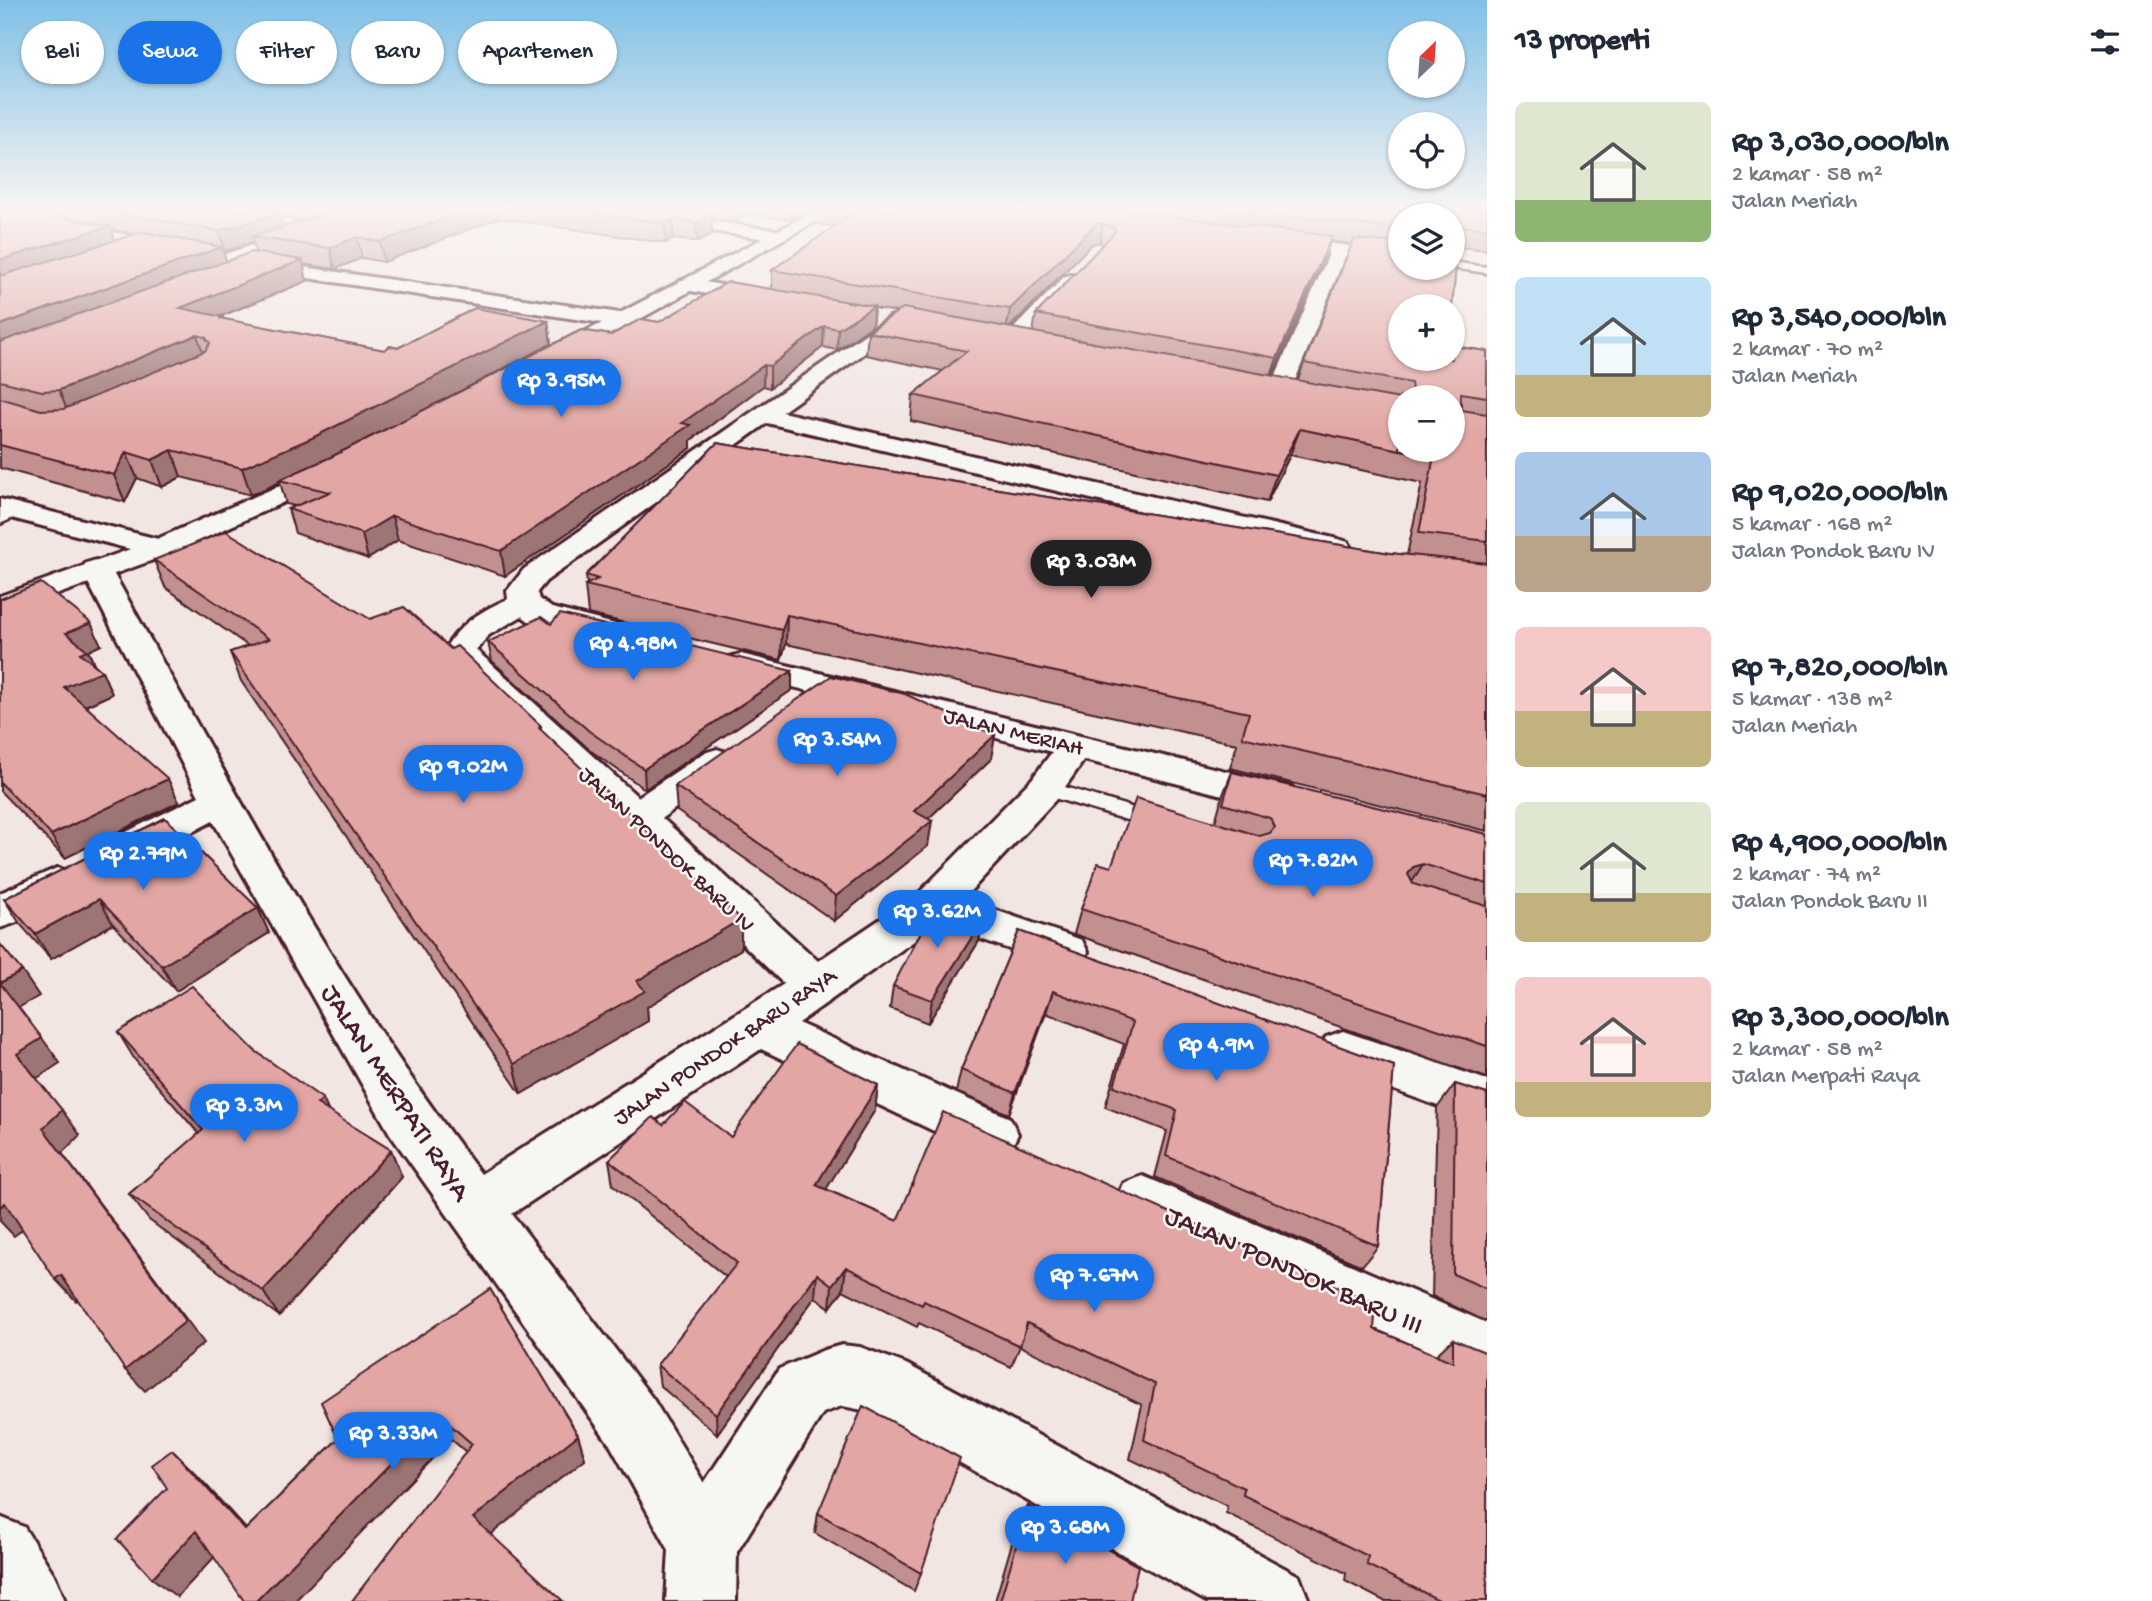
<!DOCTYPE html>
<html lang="id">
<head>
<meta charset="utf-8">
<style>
  :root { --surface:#fff; --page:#f2f2f3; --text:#1f2937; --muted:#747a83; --accent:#1a73e8 }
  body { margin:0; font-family:"Gochi Hand",sans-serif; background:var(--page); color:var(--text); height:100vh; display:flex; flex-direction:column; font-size:26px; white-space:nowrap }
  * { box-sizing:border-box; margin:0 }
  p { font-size:23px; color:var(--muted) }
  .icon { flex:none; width:38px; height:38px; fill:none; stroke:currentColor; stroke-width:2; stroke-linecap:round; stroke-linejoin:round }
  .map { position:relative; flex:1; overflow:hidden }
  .side { display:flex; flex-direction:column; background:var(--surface); width:665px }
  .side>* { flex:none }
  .banner { position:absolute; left:21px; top:21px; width:665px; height:63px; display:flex; gap:14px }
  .needle { width:46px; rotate:25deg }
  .controls { position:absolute; left:1388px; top:21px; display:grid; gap:14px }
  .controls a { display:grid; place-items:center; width:77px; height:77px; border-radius:50%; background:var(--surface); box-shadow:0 2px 5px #0004; font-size:35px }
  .price { position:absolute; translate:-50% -60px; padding:0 16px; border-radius:24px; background:var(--accent); color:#fff; font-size:23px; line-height:46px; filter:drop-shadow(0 2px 4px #0008) }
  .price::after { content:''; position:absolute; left:50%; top:42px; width:21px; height:16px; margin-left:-10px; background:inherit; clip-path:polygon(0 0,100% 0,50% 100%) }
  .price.current { background:#222; color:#fff }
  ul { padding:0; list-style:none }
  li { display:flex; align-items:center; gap:21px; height:175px; padding:0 28px }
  li span { display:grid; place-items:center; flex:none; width:196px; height:140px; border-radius:10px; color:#555 }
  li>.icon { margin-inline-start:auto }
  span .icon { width:84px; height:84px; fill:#fffc; stroke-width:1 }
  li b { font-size:30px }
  h2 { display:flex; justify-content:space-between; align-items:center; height:84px; padding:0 28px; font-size:30px }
  .pill { padding:0 24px; border-radius:32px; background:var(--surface); box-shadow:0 2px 5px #0004; font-size:24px; line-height:63px }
  .pill.current { background:var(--accent); color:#fff }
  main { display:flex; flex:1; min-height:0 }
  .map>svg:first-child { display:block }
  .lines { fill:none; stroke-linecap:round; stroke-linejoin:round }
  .service-casing { stroke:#4a1f2b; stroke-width:5 }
  .minor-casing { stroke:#4a1f2b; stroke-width:6 }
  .tertiary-casing { stroke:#4a1f2b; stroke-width:6 }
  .service { fill:#f6f6f2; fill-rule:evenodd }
  .minor { fill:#f6f6f2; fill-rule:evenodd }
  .tertiary { fill:#f6f6f2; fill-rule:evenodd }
  .wall { fill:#c2908e; stroke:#4a1f2b; stroke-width:2; fill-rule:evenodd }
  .shaded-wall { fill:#9e7574; stroke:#4a1f2b; stroke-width:2 }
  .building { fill:#e2a7a5; stroke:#4a1f2b; stroke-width:2 }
  .labels { text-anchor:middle; stroke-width:5; stroke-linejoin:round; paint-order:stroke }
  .street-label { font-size:23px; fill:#4a1f2b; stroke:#f6f6f2 }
  .near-street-label { font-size:28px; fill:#4a1f2b; stroke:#f6f6f2 }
</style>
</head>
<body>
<main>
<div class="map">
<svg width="1487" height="1601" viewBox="0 0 1487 1601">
  <rect width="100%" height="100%" fill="#f2e6e3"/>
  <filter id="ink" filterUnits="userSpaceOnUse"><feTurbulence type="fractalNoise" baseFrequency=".0143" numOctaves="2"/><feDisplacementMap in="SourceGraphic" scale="14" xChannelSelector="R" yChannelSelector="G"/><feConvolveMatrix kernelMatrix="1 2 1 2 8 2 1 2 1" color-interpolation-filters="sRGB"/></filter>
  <g filter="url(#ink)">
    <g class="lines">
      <defs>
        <g id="service">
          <polygon points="1452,262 1487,267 1487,273 1451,268"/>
          <polygon points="17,507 22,508 24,511 22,514 0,524 0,513"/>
          <polygon points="1045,781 1164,817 1167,822 1164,827 1156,829 1038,793 1035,788 1038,783"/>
        </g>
        <g id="minor">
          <polygon points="360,210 383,210 380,213 231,264 225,265 216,260 219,256"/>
          <polygon points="589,210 629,210 776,230 784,235 776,240 597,215"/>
          <polygon points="1276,237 1400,252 1400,262 1345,256 1290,393 1287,398 1271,398 1268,393 1329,254 1270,246 1268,242"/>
          <polygon points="1071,275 1077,276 1080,280 1077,284 1019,345 1005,345 1002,341 1005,337 1065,276"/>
          <polygon points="687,279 768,293 777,299 768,305 680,289 678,285 680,281"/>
          <path d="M 897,315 L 904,317 L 907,321 L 904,325 L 782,412 L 1338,539 L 1348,542 L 1352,548 L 1348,554 L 1338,557 L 767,423 L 546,581 L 537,592 L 539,599 L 552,608 L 619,625 L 624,632 L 619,639 L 608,642 L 530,622 L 522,616 L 489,635 L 476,650 L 638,797 L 704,753 L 717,749 L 730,753 L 735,761 L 730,769 L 662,818 L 818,961 L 918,894 L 1032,779 L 1052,752 L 729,671 L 724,664 L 729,657 L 741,654 L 1292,787 L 1297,796 L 1292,805 L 1278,809 L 1084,760 L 1058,797 L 963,899 L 1082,940 L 1088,952 L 1082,964 L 1066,969 L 938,924 L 798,1023 L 1010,1118 L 1018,1134 L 1010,1150 L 992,1157 L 974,1150 L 761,1049 L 512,1214 L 653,1399 L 704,1483 L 779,1369 L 824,1350 L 842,1345 L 860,1347 L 906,1364 L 1299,1576 L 1309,1601 L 1206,1601 L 868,1411 L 842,1406 L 823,1413 L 737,1552 L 736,1601 L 666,1601 L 669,1550 L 609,1443 L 390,1134 L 213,821 L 140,859 L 126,863 L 112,859 L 106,849 L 112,839 L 199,796 L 81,569 L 86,563 L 96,560 L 106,563 L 111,569 C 226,775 337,986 481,1174 L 784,984 L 443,652 C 458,625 480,611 508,599 L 507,591 L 524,569 L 890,317 Z"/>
          <polygon points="0,499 170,542 174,548 170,554 160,557 0,515"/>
          <path d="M 57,868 L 72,872 L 78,883 C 67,903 22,921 0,928 L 0,893 Z"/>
          <polygon points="1343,1031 1487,1080 1487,1124 1326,1065 1319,1051 1326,1037"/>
          <polygon points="1143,1176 1487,1323 1487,1383 1124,1219 1116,1201 1124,1183"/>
          <polygon points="0,1517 24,1527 55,1576 65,1601 0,1601"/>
        </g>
        <g id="tertiary">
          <polygon points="0,210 255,260 620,313 817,210 836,210 631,324 553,363 545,362 542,357 545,352 602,323 255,270 0,220"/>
          <polygon points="332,463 341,466 345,471 341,476 170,554 0,615 0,596 150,542"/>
        </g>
      </defs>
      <use href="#service" class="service-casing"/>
      <use href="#minor" class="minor-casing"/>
      <use href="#tertiary" class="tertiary-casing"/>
      <use href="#service" class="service"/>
      <use href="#minor" class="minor"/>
      <use href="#tertiary" class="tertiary"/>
    </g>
    <g class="wall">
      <path d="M 0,210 L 32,210 L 30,211 L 42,213 L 41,210 L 265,210 L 269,211 L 269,210 L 812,210 L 791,220 L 747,214 L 734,222 L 712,219 L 712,234 L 697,242 L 673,239 L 666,243 L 498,218 L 384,262 L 362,258 L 335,269 L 303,264 L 307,281 L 221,316 L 223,317 L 224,319 L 384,350 L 390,346 L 398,348 L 475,308 L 548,321 L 551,344 L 462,390 L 581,330 L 611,335 L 641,319 L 659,322 L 728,282 L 772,289 L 772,270 L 835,226 L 816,224 L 817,210 L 1487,210 L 1487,250 L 1458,247 L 1452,306 L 1400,306 L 1400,359 L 1452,359 L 1452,346 L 1487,351 L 1487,831 L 1230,768 L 1237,744 L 786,644 L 781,660 L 588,614 L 585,585 L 587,584 L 586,575 L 717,443 L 1390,553 L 1407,555 L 1422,483 L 1290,455 L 1267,502 L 911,421 L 913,395 L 943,371 L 866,355 L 868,332 L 897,312 L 874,308 L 872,326 L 837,350 L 823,347 L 770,388 L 763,386 L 691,440 L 691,448 L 505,576 L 398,540 L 368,559 L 295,533 L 288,509 L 295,506 L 286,504 L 280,482 L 251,495 L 181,477 L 162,487 L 137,478 L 125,502 L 0,468 ZM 1400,215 L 1452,215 L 1452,268 L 1400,268 ZM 279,216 L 302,221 L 282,228 ZM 111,229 L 135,234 L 115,240 ZM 1330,241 L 1352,244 L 1304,363 L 1298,381 L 1272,376 L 1325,256 ZM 253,242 L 256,253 L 252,252 L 226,262 L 223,251 ZM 1100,242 L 1103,244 L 1036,314 L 1033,332 L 1009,328 L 1092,244 ZM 1400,397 L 1452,397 L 1452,450 L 1400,450 Z"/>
      <polygon points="154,560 370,619 451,649 541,726 541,731 741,949 647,1007 648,1021 521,1094 241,681 230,652 248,646 165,587"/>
      <polygon points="0,599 101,645 88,651 94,664 102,671 112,694 86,706 179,802 65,858 0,791"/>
      <polygon points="551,624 792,690 645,789 591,751 492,661 488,642"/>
      <polygon points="995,735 991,759 928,819 928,846 834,921 677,811 675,786"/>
      <polygon points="1232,772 1487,834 1487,1078 1074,934 1081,909 1111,867 1215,822 1222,797"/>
      <polygon points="165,818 258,908 269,933 176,991 113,924 51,959 20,924 4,899"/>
      <polygon points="984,918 979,941 928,1023 890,1008 893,986"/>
      <polygon points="1019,931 1394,1066 1378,1246 1362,1266 1155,1177 1167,1131 1105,1107 1124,1044 1046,1013 1009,1114 956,1092 961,1070"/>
      <polygon points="118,1032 254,1050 329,1112 391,1150 402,1177 279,1316 149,1220 129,1194 199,1134 135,1060"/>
      <polygon points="1455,1084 1487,1094 1487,1322 1432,1296 1437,1108"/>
      <polygon points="878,1085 875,1110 826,1189 897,1221 1374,1329 1436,1355 1453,1339 1487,1601 1384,1601 1345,1581 1346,1573 1226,1513 1227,1506 1130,1459 1142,1405 1020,1346 1011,1367 919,1323 917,1327 843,1290 830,1308 815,1297 717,1434 660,1386 657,1365 726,1277 613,1185 609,1160 663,1125 731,1137"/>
      <polygon points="490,1289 578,1435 585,1459 352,1601 466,1452 451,1439 214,1557 177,1597 167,1488 195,1473 246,1529 338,1439"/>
      <polygon points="1028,1506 1130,1601 995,1601 1017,1526"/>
      <polygon points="818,1513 921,1573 914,1591 815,1533"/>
    </g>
    <g class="shaded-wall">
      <polygon points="308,210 352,210 311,223"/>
      <polygon points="468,210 497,210 498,218 384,262 380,242"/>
      <polygon points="734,210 747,210 747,214 734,222"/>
      <polygon points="791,210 812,210 791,220"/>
      <polygon points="279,213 284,232 252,237 253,242 225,251 219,231"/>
      <polygon points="712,214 712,234 697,242 696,223"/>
      <polygon points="673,219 673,239 666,243 665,223"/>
      <polygon points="1103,223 1100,242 1092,244 1006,331 1010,309 1096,224"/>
      <polygon points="110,226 117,246 0,284 0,260"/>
      <polygon points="1332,236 1325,256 1269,382 1277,358"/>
      <polygon points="357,237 362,258 335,269 330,248"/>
      <polygon points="222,247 228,267 0,352 0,325"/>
      <polygon points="302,260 307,281 187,330 180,308"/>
      <polygon points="874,306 872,326 837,350 838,329"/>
      <polygon points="548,321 551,344 319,465 279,480 280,482 251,495 242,468"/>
      <polygon points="824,326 823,347 770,388 770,366"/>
      <polygon points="197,335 205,358 69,415 59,390"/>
      <polygon points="764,365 763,386 691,440 691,448 505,576 501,551"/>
      <polygon points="1300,429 1290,455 1267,502 1276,475"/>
      <polygon points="172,450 181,477 162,487 152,460"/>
      <polygon points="126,452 137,478 125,502 114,475"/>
      <polygon points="392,516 398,540 368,559 362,534"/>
      <polygon points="787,615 786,644 781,660 782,630"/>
      <polygon points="91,623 101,645 88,651 98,672 102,671 112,694 76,710 64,687 66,633"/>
      <polygon points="792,671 792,690 645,789 644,769"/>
      <polygon points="995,735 991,759 911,835 914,811"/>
      <polygon points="168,779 179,802 65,858 51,835"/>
      <polygon points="932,821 928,846 834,921 836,896"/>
      <polygon points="1423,864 1408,889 1408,874 1413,867"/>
      <polygon points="99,899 113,924 51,959 35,934"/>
      <polygon points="258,908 269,933 176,991 162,966"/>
      <polygon points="984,918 979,941 928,1023 932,1000"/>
      <polygon points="741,919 741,949 647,1007 648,1021 521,1094 514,1064 637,981"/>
      <polygon points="22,971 39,996 18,1008 0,983"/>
      <polygon points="1053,991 1046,1013 1009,1114 1015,1093"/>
      <polygon points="42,1038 60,1063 36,1079 17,1054"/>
      <polygon points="878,1085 875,1110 814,1209 816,1185"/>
      <polygon points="323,1099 335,1126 317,1104"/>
      <polygon points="62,1110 80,1135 62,1153 204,1343 145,1391 125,1370 43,1128"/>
      <polygon points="391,1150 402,1177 279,1316 263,1291"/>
      <polygon points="5,1203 26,1227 14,1236 0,1221 0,1207"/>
      <polygon points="846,1267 843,1290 830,1308 832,1285"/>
      <polygon points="817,1274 815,1297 717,1434 716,1414"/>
      <polygon points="61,1275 81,1297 76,1301 55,1279"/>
      <polygon points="439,1415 451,1439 295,1601 256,1601"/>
      <polygon points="578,1435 585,1459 485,1539 473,1518"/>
      <polygon points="172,1450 195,1473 266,1551 245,1530"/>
      <polygon points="196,1531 219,1552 177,1597 152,1578"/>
    </g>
    <g class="building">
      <polygon points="0,210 24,210 110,226 0,260"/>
      <polygon points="103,210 265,210 279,213 219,231"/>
      <polygon points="337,210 468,210 380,242 357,237 330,248 252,237"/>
      <polygon points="569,210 677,210 712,214 696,223 673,219 665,223"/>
      <polygon points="856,210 1116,210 1332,236 1277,358 1036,314 1115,232 1114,228 1103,223 1096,224 1010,309 772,270 858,210"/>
      <polygon points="1235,210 1487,210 1487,229 1460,226 1452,306 1400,306 1400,359 1452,359 1452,346 1487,351 1487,397 1461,393 1461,410 1487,414 1487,541 1419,533 1434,456 1401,450 1452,450 1452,397 1413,397 1411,383 1304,363 1354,239 1400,243 1400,268 1452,268 1452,215 1400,215 1400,229"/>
      <polygon points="142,232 222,247 0,325 0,276"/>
      <polygon points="252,252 302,260 180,308 223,317 219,318 384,350 390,346 398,348 475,308 548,321 312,438 242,468 172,450 152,460 126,452 114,475 0,445 0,398 41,410 64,409 205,351 210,343 205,337 197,335 59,390 42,391 0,381 0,342"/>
      <polygon points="728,282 874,306 838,329 824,326 770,366 764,365 682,423 690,425 501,551 392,516 362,534 288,509 330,492 279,480 333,456 581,330 611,335 641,319 659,322"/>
      <polygon points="903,308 1400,399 1400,450 1300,429 1276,475 913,395 967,351 868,332"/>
      <polygon points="717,443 1390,553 1487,563 1487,794 1242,737 1249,713 787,615 782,630 585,585 598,579 586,575"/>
      <polygon points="226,531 370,619 404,607 451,649 457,646 541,726 539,728 741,919 637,981 645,991 514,1064 230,652 269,639 154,560"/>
      <polygon points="41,583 91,623 66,633 87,650 80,653 102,671 64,687 168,779 51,835 0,782 0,599"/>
      <polygon points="560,614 792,671 644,769 589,731 488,642 541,617 551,624"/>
      <polygon points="831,676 905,694 995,735 914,811 932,821 836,896 675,786"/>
      <polygon points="1232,772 1487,834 1487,884 1423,864 1413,867 1408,874 1413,884 1487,906 1487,1046 1081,909 1098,863 1111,867 1136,798 1260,836 1270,833 1275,827 1270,818 1223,804"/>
      <polygon points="165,818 258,908 162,966 99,899 35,934 4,899"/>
      <polygon points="942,903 984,918 932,1000 893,986 932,910"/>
      <polygon points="1019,931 1394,1066 1378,1246 1166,1156 1177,1110 1114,1086 1133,1022 1053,991 1015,1093 961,1070"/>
      <polygon points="0,944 22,971 0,983"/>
      <polygon points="0,983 42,1038 17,1054 62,1110 43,1128 186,1321 125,1370 61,1275 55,1279 5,1203 0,1207"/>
      <polygon points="192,986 254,1050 323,1099 317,1104 391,1150 263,1291 129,1194 203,1130 118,1032"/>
      <polygon points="797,1044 878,1085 816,1185 897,1221 943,1112 1376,1304 1374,1329 1453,1362 1453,1339 1487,1353 1487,1601 1441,1601 1367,1565 1368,1556 1243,1495 1244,1488 1144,1440 1155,1384 1027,1323 1020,1346 924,1301 922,1305 846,1267 832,1285 817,1274 716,1414 657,1365 737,1263 609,1160 653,1117 663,1125 685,1102 731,1137"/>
      <polygon points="1455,1084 1487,1094 1487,1289 1453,1274"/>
      <polygon points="490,1289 578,1435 473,1518 563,1601 352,1601 472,1444 439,1415 256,1601 244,1601 196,1531 152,1578 117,1539 167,1488 152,1465 172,1450 245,1530 338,1439 321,1402"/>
      <polygon points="863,1406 960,1458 921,1573 818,1513"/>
      <polygon points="1028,1506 1138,1566 1130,1601 1000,1601"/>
    </g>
  </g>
  <linearGradient id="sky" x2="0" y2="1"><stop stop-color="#80c0e7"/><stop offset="0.48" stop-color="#f9f4f2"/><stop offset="1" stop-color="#f9f4f2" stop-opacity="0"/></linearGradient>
  <rect width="1487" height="434" fill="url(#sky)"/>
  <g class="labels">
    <g class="street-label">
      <text transform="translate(1014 730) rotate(14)" y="8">JALAN MERIAH</text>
      <text transform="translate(668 848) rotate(43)" y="8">JALAN PONDOK BARU IV</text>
      <text transform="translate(724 1045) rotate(-34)" y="8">JALAN PONDOK BARU RAYA</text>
    </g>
    <g class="near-street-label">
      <text transform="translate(398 1091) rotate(57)" y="10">JALAN MERPATI RAYA</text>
      <text transform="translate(1295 1268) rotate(24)" y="10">JALAN PONDOK BARU III</text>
    </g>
  </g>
</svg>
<div class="controls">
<a><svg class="needle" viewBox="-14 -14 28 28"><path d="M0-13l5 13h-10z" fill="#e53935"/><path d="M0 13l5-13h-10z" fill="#747a83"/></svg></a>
<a><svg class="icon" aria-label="locate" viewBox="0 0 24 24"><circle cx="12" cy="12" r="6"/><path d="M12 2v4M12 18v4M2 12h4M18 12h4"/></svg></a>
<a><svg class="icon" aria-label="layers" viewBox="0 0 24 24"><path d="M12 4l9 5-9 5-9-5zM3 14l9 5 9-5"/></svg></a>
<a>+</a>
<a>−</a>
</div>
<b class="price" style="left:561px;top:419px">Rp 3.95M</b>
<b class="price current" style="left:1091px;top:600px">Rp 3.03M</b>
<b class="price" style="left:633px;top:682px">Rp 4.98M</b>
<b class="price" style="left:837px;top:778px">Rp 3.54M</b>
<b class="price" style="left:463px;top:805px">Rp 9.02M</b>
<b class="price" style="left:143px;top:892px">Rp 2.79M</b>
<b class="price" style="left:1313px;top:899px">Rp 7.82M</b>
<b class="price" style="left:937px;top:950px">Rp 3.62M</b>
<b class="price" style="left:1216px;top:1083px">Rp 4.9M</b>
<b class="price" style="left:244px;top:1144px">Rp 3.3M</b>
<b class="price" style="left:1094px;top:1314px">Rp 7.67M</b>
<b class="price" style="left:393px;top:1472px">Rp 3.33M</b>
<b class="price" style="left:1065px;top:1566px">Rp 3.68M</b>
<div class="banner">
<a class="pill">Beli</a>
<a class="pill current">Sewa</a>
<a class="pill">Filter</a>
<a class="pill">Baru</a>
<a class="pill">Apartemen</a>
</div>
</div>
<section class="side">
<h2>13 properti<svg class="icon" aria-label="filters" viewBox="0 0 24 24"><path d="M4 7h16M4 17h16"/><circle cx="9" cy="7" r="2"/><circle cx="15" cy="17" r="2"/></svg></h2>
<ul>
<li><span style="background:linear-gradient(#dfe7d0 70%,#8fb573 0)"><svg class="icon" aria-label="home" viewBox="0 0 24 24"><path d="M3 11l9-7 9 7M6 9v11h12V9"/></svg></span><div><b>Rp 3,030,000/bln</b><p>2 kamar · 58 m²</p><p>Jalan Meriah</p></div></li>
<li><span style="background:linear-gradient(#bfe0f5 70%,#c2b280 0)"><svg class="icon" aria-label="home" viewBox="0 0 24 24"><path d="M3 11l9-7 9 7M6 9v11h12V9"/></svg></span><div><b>Rp 3,540,000/bln</b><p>2 kamar · 70 m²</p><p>Jalan Meriah</p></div></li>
<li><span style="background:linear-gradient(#a9c7e8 60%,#b9a48a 0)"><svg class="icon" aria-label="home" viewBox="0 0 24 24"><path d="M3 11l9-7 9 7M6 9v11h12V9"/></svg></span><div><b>Rp 9,020,000/bln</b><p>5 kamar · 168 m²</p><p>Jalan Pondok Baru IV</p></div></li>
<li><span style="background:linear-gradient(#f6c9c9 60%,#c2b280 0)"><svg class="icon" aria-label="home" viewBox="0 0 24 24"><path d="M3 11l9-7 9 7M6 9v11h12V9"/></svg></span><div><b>Rp 7,820,000/bln</b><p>5 kamar · 138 m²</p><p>Jalan Meriah</p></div></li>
<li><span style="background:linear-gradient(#dfe7d0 65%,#c2b280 0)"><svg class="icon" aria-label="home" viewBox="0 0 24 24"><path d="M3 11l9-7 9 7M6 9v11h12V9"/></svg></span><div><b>Rp 4,900,000/bln</b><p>2 kamar · 74 m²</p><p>Jalan Pondok Baru II</p></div></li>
<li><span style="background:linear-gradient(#f6c9c9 75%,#c2b280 0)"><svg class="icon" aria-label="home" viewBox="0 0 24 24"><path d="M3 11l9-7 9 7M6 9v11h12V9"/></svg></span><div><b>Rp 3,300,000/bln</b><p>2 kamar · 58 m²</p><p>Jalan Merpati Raya</p></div></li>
</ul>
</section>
</main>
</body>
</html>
